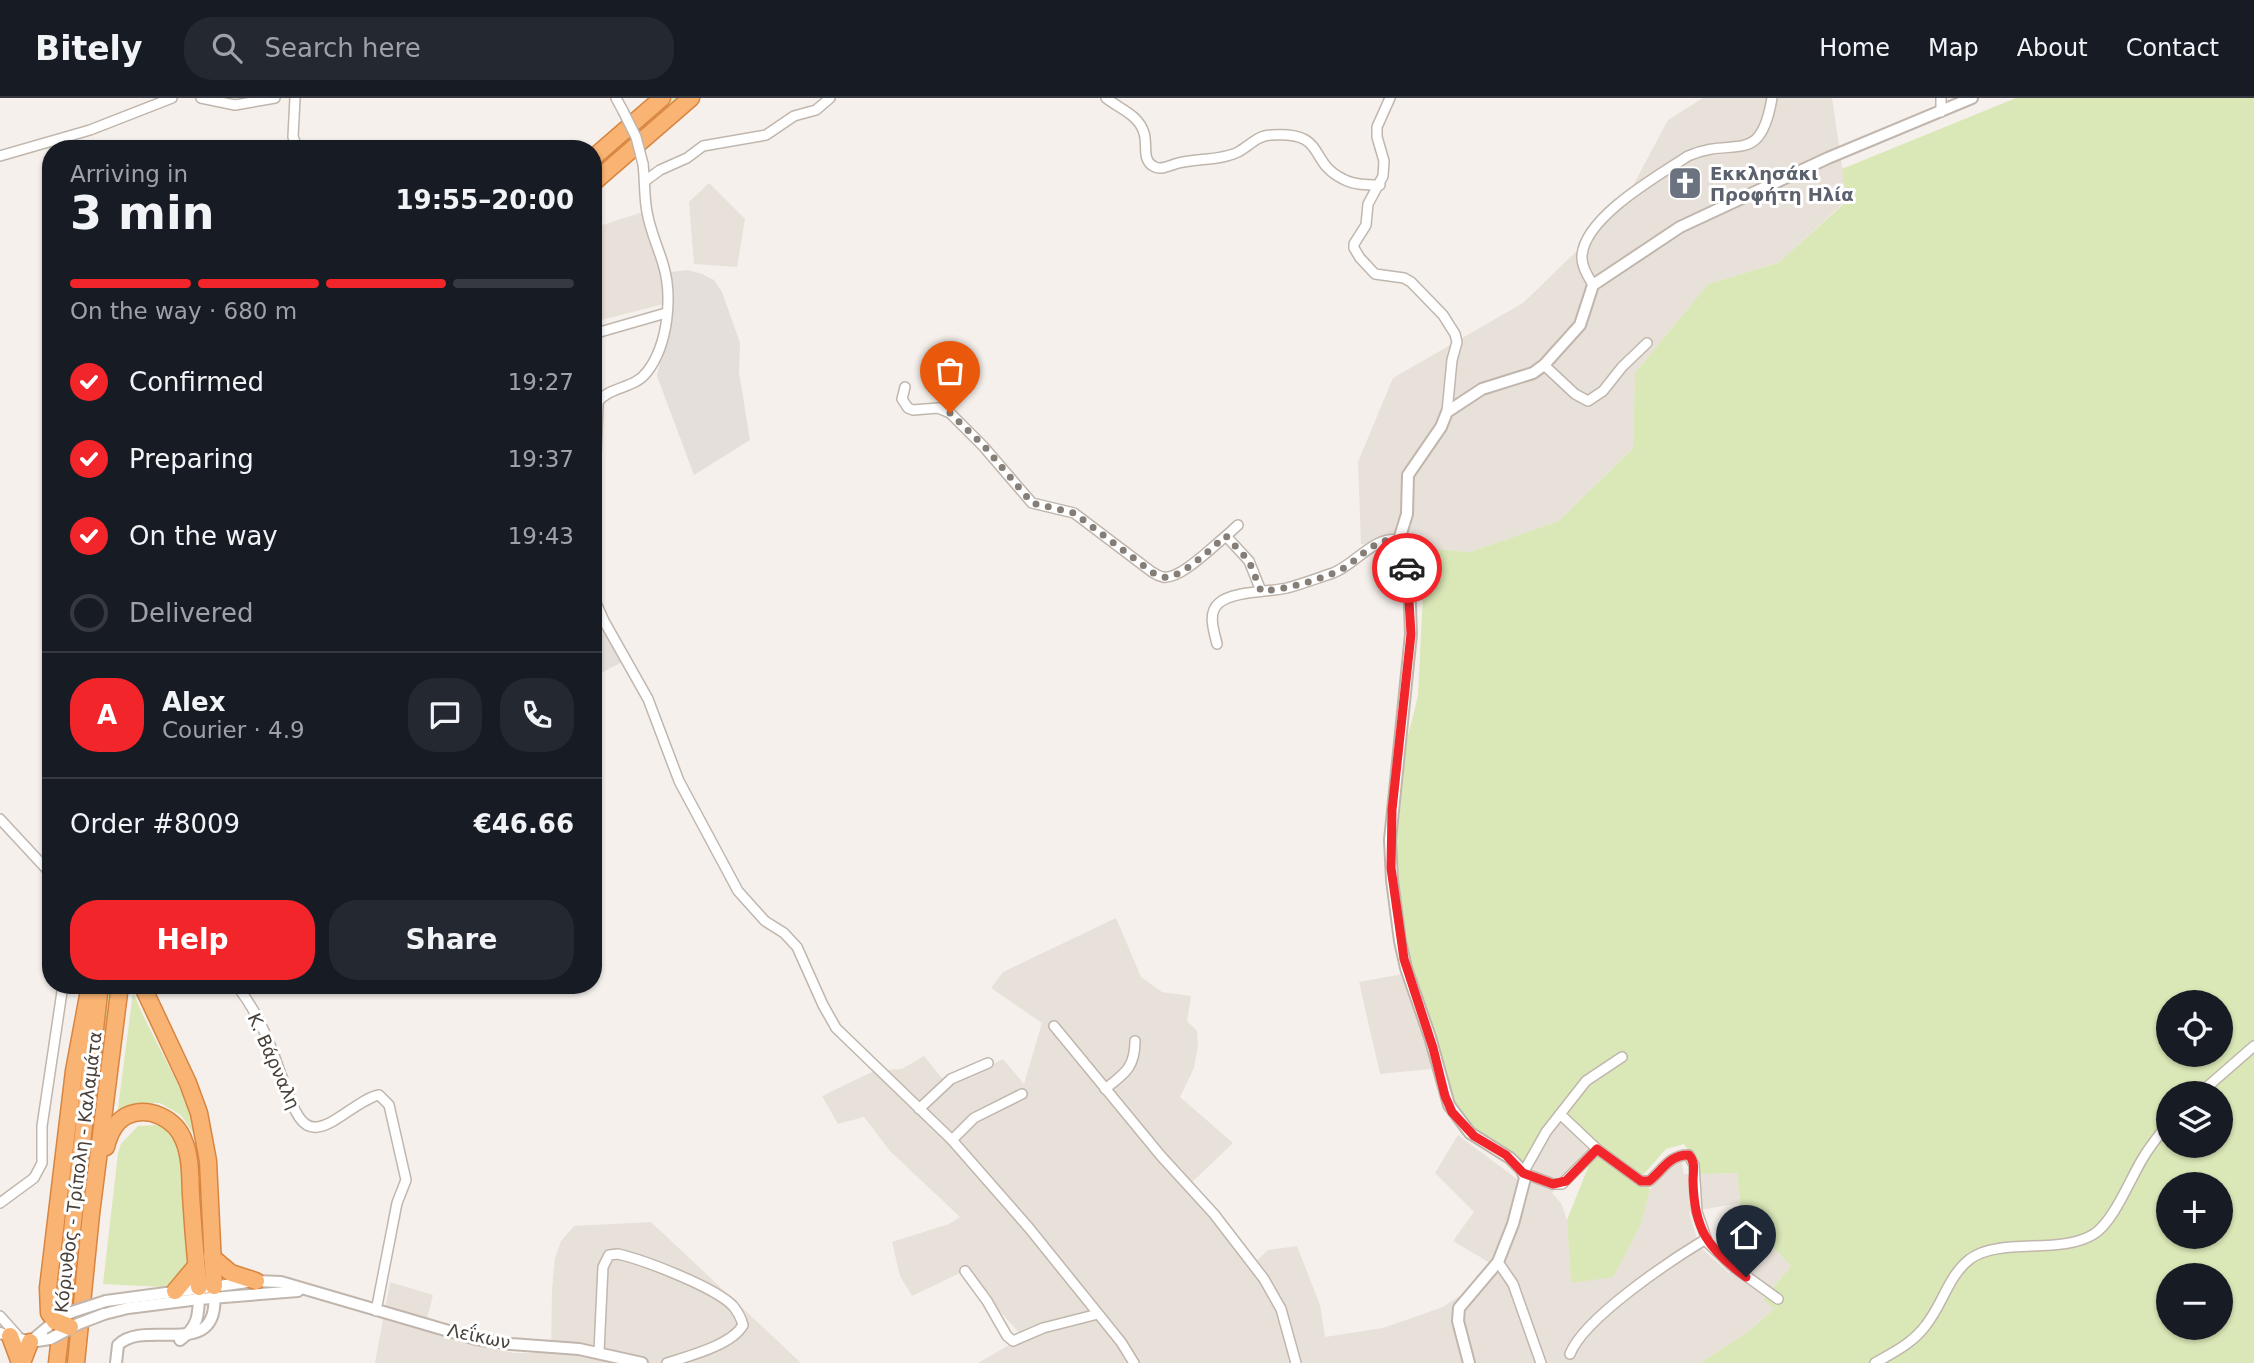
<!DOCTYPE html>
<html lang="en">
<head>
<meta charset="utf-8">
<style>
  :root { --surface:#171b24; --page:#242831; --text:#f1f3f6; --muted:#9ea1a6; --line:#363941; --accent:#f2252b }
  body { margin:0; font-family:"DejaVu Sans",sans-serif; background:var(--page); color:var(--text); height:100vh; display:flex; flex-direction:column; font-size:26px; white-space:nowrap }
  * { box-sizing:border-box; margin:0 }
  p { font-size:23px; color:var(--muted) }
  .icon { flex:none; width:38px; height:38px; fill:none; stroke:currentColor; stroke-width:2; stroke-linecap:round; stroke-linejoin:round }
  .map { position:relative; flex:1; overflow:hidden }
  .side { position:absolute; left:42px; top:42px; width:560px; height:854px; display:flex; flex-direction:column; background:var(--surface); border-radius:28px; box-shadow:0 2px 5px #0004 }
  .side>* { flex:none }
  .controls { position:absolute; left:2156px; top:892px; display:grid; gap:14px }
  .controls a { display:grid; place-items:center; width:77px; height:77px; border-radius:50%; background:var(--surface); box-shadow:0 2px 5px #0004; font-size:35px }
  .pin { position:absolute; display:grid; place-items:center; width:60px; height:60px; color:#fff; margin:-72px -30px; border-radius:50% 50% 50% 0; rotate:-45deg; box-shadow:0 0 7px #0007 }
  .pin .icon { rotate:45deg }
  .courier { position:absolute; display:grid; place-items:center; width:70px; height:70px; margin:-35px; border:5px solid #f2252b; border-radius:50%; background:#fff; color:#222; box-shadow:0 2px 9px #0007 }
  .head em { font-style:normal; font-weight:800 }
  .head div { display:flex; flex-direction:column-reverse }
  .head { display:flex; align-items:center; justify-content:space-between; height:119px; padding:0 28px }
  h1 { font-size:46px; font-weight:800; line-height:52px }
  .bar { display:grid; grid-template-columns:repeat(4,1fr); gap:10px 7px; align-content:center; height:84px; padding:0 28px }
  .bar i { height:9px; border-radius:5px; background:var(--line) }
  .bar .active { background:var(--accent) }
  .bar p { grid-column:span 4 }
  .line { display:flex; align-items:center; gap:18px; padding:0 28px; border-top:2px solid var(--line) }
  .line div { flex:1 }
  .round { display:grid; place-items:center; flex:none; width:74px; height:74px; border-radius:28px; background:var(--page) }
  ol { padding:0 28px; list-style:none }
  li { display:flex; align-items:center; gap:21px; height:77px }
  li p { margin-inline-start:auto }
  li .icon { padding:7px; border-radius:50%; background:var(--accent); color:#fff; stroke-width:4 }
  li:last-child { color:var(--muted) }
  li i { width:38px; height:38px; border:4px solid var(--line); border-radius:50% }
  .button { display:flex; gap:14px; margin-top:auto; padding:14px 28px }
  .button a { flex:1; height:80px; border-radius:28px; background:var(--accent); color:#fff; font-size:28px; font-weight:800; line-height:80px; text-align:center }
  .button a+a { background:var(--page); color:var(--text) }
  header { display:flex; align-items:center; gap:42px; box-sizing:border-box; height:98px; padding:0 35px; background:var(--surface); border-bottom:2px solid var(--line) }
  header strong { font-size:33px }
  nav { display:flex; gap:38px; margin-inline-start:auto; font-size:24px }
  .search { width:490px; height:63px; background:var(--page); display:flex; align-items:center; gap:18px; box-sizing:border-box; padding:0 24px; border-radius:28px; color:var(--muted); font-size:26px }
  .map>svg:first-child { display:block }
</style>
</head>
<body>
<header>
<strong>Bitely</strong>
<div class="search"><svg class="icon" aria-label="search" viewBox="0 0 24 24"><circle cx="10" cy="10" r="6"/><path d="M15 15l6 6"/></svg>Search here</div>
<nav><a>Home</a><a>Map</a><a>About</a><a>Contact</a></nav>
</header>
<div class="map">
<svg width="2254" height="1265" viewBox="0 0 2254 1265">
  <rect width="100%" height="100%" fill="#f5f0eb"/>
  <g fill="#e8e1d9">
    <path d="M1703,0h129l15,102 -69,63 -70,21 -73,89 -2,75 -74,73 -89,31 -109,-8 -3,-82 35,-84 130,-75 98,-95 47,-88z"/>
    <path d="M709,85l36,36 -8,48 -43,-3 -5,-62z"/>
    <path d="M643,114l20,62 1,30 -71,18v-94z"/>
    <path d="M1116,820l25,59 21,15 29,4 -4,25 10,10 1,14 -4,23 -14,29 53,46 -47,45 37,43 27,36 18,-17 29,-4 23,59 5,32 58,-9 60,-21 57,-38 -47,-28 21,-29 -39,-39 23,-38 67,50 18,-40 17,-23 31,30 -39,41 9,10 6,17 4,63 70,-59 9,-34 17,-27 14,-4 3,15 53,-1 3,30 -51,9 10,34 30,27 39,-31 23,24 -28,32 12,10 -30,26 -45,29h-722l45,-26 -59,-66 -52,25 -12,-20 -8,-34 57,-18 11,-7 -70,-66 -26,-34 -26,7 -16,-28 52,-25 28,-2 22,-13 25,31 54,-28 21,25 18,-61 -51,-35 12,-16z"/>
    <path d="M1403,876l18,48 10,47 -51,5 -21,-92z"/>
    <path d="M651,1124l150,141h-426l15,-81 43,13 -9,35 35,12 55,11h37l1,-64 3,-31 6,-17 13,-15z"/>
  </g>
  <g fill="#e5dfdc">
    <path d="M688,172l14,4 12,6 8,12 18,51 -1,29 11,68 -56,35 -37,-99 15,-68 -1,-36z"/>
    <path d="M604,532l18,32 -29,15v-41z"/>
  </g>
  <g fill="#dae7b6" fill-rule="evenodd">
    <path d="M673,0h7l-87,76v-7z"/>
    <path d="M2016,0h238v1265h-554l45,-29 29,-25 -11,-10 28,-33 -23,-24 -7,5 -23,-32 2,-12 -3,-30 -41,1 -1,-13 -11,-17 -18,5 -23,26 7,15 -9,34 -28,53 -42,6 -4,-63 30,-75 -33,-31 -40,54 -46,-30 -30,-38 -12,-64 -27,-75 -13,-90 -1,-39 7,-73 16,-63 5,-102 -4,-46 51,4 89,-31 74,-73 2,-75 73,-89 70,-21 69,-62 -5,-32zM2168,905h53v52h-53zM2168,996h53v52h-53zM2168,1087h53v52h-53zM2168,1178h53v52h-53z"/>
    <path d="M107,887h5l-43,378h-5z"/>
    <path d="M133,894c19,50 53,94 64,147l-16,-24 -21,-12h-23l-11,5 -10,16z"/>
    <path d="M156,1027l9,2 8,7 10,19 7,112 -14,17 -13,5 -60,-3 15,-131 3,-9 17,-18z"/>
  </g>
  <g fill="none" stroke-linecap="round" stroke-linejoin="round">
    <g stroke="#c0b6ad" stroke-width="12">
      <g id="minor">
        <path d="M201,0l34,7 40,-7"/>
        <path d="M295,0l-2,39 5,12"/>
        <path d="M616,0l7,13"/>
        <path d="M1106,0c14,11 33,17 38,35 4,12 -3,28 11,34 6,3 14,-1 20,-3 20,-6 45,-3 63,-12 11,-6 20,-17 33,-17 57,-4 36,27 72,44 11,6 24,6 37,6"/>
        <path d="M1390,0l-13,29v10l7,24 -1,15 -15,28 -2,21 -12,19v4l6,10 15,16 29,4 7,4 32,33 12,19 2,8 -5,18 -5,52"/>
        <path d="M1941,14v-14"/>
        <path d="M0,58l90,-26 82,-32"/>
        <path d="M645,83l15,-11 27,-12 16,-12 63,-11 28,-19 22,-6 14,-12"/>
        <path d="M1593,187c-5,-9 -12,-19 -11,-30 4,-39 76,-79 106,-99 46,-21 72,13 84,-58"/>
        <path d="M593,236l73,-21"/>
        <path d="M1544,267l31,29 13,7 15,-10 19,-24 25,-24"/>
        <path d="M905,289l-3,12 6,9 5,2 25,-2 12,5 33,33 49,57 42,10 78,59c3,2 7,4 11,5 17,3 49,-30 63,-41l23,25 12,30"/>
        <path d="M593,438l5,-134c12,-16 36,-13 49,-30 21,-27 26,-76 16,-108 -5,-17 -13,-34 -16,-52 -3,-15 -2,-32 -4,-48"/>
        <path d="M1226,438l12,-11"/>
        <path d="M593,498l11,25 44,78 31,82 59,110 27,30 19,12 13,14 26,58 13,23 116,112 77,88 92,114 13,21"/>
        <path d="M1217,546c-3,-13 -10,-31 2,-41 14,-12 50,-11 68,-15 15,-4 31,-10 46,-15 23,-9 40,-37 66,-33"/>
        <path d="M0,721l51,55"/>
        <path d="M236,887c20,24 34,57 44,87 6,14 10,32 19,45 4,6 10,11 18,10 19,-2 42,-28 62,-32l10,10 17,75 -9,23 -21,108"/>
        <path d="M1054,928l107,130 53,58 50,65 17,30 15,54"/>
        <path d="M1105,991c19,-15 30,-21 30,-48"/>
        <path d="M2199,996l55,-48"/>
        <path d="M919,1011l32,-30 37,-16"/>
        <path d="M1560,1016l37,35 44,32h8c13,-10 21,-27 40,-26l5,10 3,47 11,31 23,22 47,34"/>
        <path d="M952,1042l22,-22 48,-24"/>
        <path d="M1597,1051l-35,35h-9l-30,-11 23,-41 40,-51 36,-24"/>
        <path d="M0,1105l34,-25 8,-15v-37l21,-141"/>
        <path d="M1498,1164l15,22 28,79"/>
        <path d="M965,1173l22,30 20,35 6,5 30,-13 55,-14"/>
        <path d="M0,1218l17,19"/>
        <path d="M599,1254l4,-85 6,-12 9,-1c26,6 97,33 115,52 5,6 8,12 10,19 -11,20 -54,31 -76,38"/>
        <path d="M1570,1256c14,-36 101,-94 136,-115"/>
        <path d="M1875,1265c19,-11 38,-20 51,-38 17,-21 22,-49 44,-66 30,-22 91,-4 124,-25 20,-13 36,-55 49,-76 7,-12 16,-23 25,-34"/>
      </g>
    </g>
    <g stroke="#c0b6ad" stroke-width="14">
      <g id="tertiary">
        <path d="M106,1203l150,-20 25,1 195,57 35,5 68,5 63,14"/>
        <path d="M104,1216l24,-6 71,-9 99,-8"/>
        <path d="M0,1235l30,9 20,-3"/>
        <path d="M180,1242c18,-13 19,-25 19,-47"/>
        <path d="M30,1244l25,-21"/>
        <path d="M116,1265l2,-18c28,-28 103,18 96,-53"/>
        <path d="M1469,1265l-11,-42 1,-13 39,-46 15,-38 12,-46 -3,-8 -12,-12 -40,-25 -21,-28 -19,-68 -24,-69 -6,-27 -8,-61 -2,-40 21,-206 -2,-53 -10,-41 8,-26 1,-39 33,-48 6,-15 35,-23 51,-16 11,-8 36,-40 13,-40 87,-58 148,-69 144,-60"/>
      </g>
    </g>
    <g stroke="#d88541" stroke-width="19">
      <g id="motorway">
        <path d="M593,60l69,-60"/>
        <path d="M593,85l98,-85"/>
        <path d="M142,887l46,98 11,30 9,48 6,125"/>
        <path d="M106,1049c3,-12 9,-25 20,-31 23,-11 50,3 58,25 7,17 6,36 7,54 2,31 4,62 8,92"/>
        <path d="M212,1159l19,16 25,8"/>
        <path d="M175,1193l21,-25"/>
        <path d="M55,1223l-6,-8 -1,-25 26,-217 16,-86"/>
        <path d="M10,1238l10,27"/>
        <path d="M22,1265l8,-21"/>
        <path d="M57,1265l43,-378"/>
        <path d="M76,1265l15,-149 29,-229"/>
      </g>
    </g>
    <use href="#minor" stroke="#fff" stroke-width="9"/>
    <use href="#tertiary" stroke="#fff" stroke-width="10"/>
    <use href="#motorway" stroke="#f9b372" stroke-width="16"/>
    <g stroke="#c0b6ad" stroke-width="12" stroke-linecap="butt">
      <path id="minor-bridge" d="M623,13l13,26 7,27"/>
    </g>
    <g stroke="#c0b6ad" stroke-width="14" stroke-linecap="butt">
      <g id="tertiary-bridge">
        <path d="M55,1223l17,-9 34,-11"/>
        <path d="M50,1241l28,-15 26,-10"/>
      </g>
    </g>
    <g stroke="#d88541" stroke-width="19" stroke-linecap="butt">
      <path id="motorway-bridge" d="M55,1223l15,6"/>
    </g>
    <use href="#minor-bridge" stroke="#fff" stroke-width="9"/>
    <use href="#tertiary-bridge" stroke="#fff" stroke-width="10"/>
    <use href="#motorway-bridge" stroke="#f9b372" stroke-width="16"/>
  </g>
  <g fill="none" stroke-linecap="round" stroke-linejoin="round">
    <path stroke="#857e77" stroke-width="7" stroke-dasharray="0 12.6" d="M950,315l34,33 48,57 42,10 78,59c3,2 7,5 11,5 17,3 49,-30 63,-41l23,25 12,30c26,-2 51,-9 75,-19 22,-9 37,-36 63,-32l8,28"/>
    <path stroke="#f2252b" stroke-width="9" d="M1407,470l4,66 -19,176 -1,58 13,91 29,89 12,48 7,16 22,24 32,19 17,18 30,11 13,-3 31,-32 44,32h8c13,-10 21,-27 40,-26 7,8 4,16 4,26 1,48 15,68 53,96"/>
  </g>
  <defs>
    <g id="church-square" transform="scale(1.75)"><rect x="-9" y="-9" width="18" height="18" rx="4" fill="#6b7280" stroke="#fff"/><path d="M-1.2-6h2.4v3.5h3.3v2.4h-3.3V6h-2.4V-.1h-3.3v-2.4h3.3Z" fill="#fff"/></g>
  </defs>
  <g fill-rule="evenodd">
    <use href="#church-square" x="1685" y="85"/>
  </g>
  <g text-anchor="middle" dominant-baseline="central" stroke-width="6" stroke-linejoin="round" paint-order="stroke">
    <g font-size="18" font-weight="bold" fill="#5b616d" stroke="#fff" text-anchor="start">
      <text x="1710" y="75">Εκκλησάκι<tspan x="1710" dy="21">Προφήτη Ηλία</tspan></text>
    </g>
    <g font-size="18" fill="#494039" stroke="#fff">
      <text transform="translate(274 963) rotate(66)">Κ. Βάρναλη</text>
      <text transform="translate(78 1074) rotate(-83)">Κόρινθος - Τρίπολη - Καλαμάτα</text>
      <text transform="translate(479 1238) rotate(12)">Λεΐκων</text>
    </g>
  </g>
</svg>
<div class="controls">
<a><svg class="icon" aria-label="locate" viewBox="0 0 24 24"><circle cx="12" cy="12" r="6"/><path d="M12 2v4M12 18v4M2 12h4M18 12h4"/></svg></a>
<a><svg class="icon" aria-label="layers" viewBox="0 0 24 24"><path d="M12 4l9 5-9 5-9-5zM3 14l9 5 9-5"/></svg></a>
<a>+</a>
<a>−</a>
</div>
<div class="pin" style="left:950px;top:315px;background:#ea580c"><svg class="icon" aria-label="bag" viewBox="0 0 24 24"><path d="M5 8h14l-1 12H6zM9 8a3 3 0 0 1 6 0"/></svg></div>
<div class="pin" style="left:1746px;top:1179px;background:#1f2937"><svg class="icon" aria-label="home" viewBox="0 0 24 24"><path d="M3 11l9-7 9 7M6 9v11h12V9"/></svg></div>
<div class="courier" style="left:1407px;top:470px"><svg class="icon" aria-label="car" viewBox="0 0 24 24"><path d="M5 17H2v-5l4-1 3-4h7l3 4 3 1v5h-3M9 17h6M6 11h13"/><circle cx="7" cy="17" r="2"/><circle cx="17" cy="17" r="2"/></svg></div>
<section class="side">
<div class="head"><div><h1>3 min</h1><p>Arriving in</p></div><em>19:55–20:00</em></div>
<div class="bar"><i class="active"></i><i class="active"></i><i class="active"></i><i></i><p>On the way · 680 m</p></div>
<ol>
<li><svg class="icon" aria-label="check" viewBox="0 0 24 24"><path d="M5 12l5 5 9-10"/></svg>Confirmed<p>19:27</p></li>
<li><svg class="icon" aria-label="check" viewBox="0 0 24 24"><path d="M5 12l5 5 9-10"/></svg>Preparing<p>19:37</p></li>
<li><svg class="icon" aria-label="check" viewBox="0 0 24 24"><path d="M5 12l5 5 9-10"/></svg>On the way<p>19:43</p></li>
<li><i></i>Delivered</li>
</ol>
<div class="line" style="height:126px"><b class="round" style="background:var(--accent);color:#fff">A</b><div><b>Alex</b><p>Courier · 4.9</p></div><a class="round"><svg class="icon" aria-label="chat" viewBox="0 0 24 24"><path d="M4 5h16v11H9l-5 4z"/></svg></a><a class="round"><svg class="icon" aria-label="phone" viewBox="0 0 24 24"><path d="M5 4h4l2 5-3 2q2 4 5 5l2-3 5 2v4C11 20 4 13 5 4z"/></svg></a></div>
<div class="line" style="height:91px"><div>Order #8009</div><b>€46.66</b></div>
<div class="button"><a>Help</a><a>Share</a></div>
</section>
</div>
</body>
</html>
